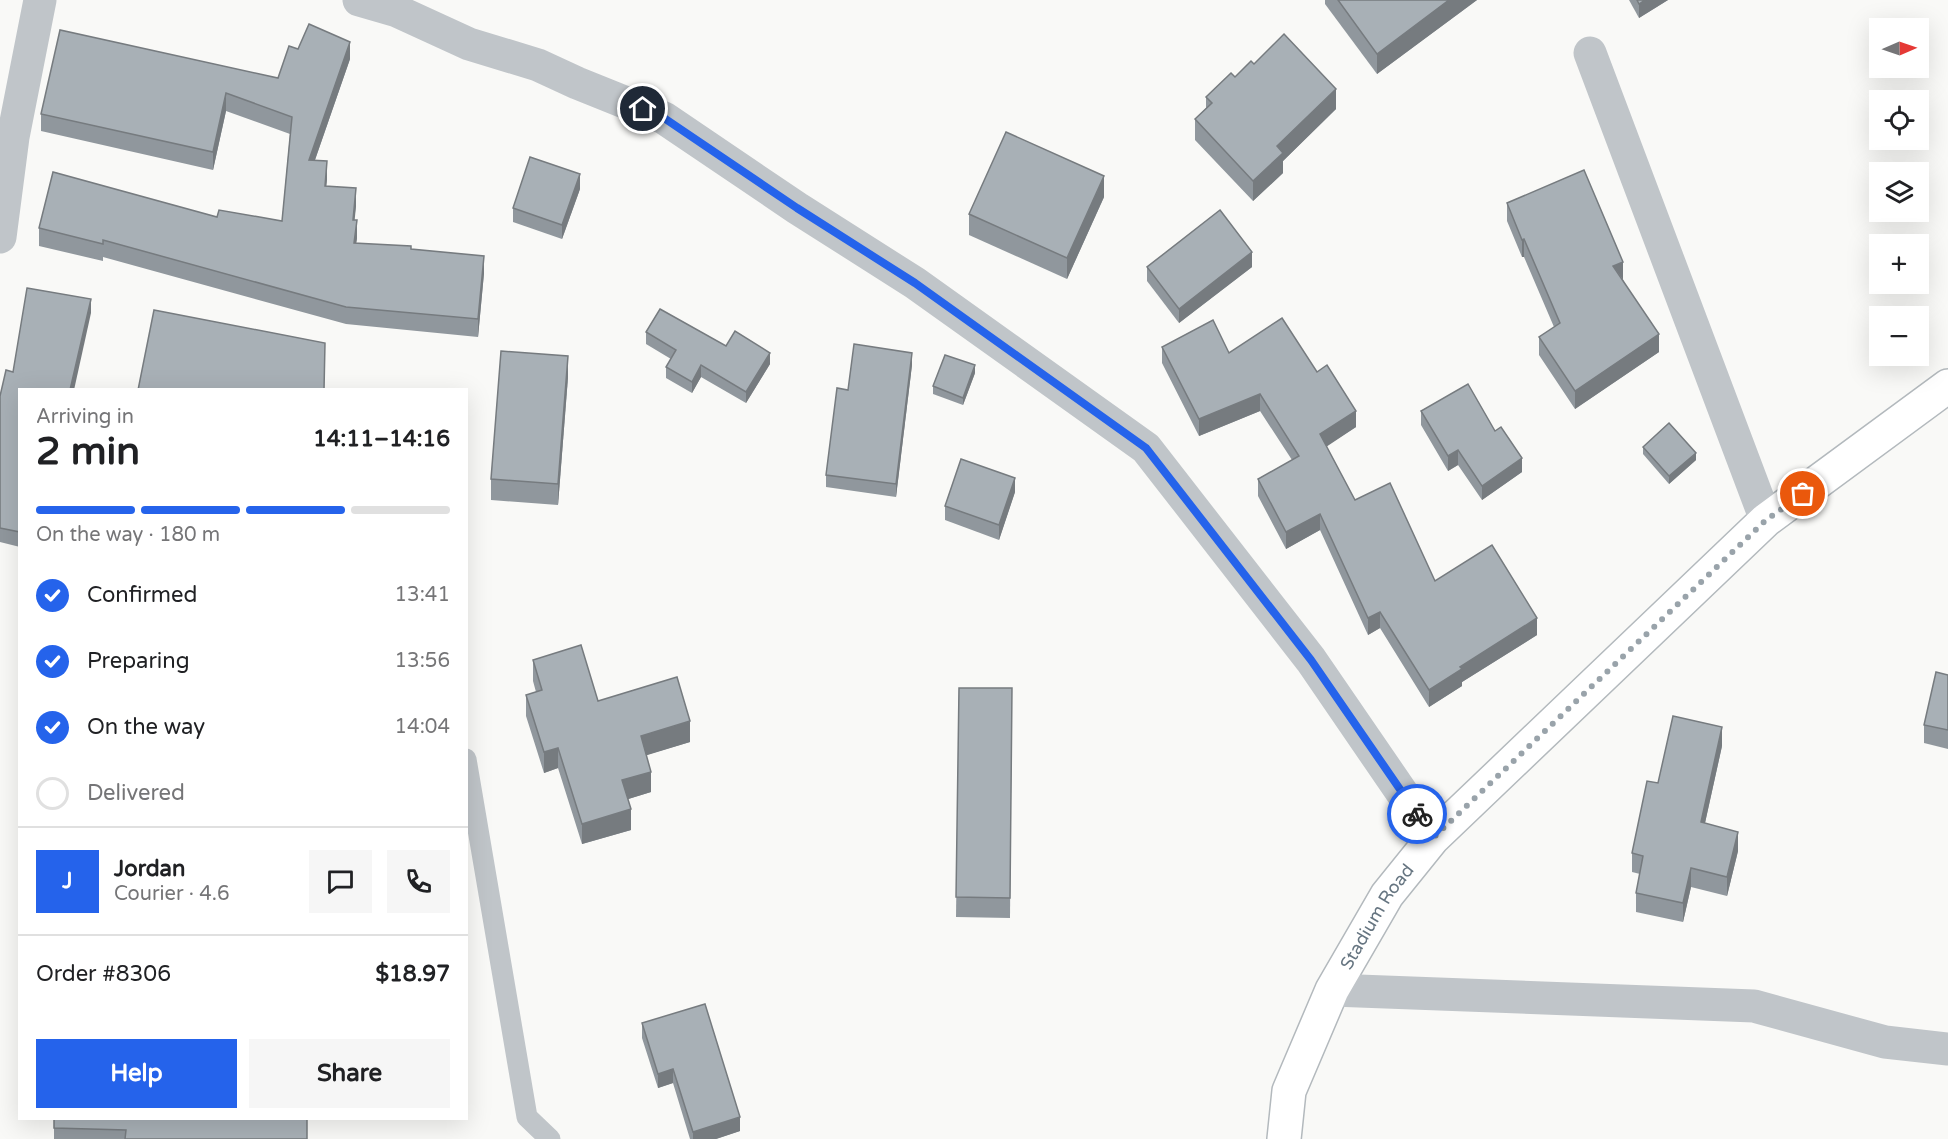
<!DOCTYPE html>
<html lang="en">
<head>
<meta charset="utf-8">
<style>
  :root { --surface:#fff; --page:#f6f6f6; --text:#202124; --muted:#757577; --line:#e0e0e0; --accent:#2563eb }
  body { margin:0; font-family:"Varela Round",sans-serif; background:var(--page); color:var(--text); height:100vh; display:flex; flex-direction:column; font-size:22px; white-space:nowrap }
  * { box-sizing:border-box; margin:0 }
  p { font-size:20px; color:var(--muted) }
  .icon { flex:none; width:33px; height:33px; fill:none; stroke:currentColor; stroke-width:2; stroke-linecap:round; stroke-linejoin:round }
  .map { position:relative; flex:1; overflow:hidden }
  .panel { position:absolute; left:18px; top:388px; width:450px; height:732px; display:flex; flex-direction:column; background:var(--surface); border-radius:0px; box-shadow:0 6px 24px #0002 }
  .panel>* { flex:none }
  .needle { width:39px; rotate:88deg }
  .tools { position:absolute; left:1869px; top:18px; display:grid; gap:12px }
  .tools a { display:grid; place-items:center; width:60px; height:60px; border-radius:0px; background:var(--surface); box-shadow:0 6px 24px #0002; font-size:30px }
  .pin { position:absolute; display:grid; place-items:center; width:51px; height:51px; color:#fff; margin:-26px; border:3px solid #fff; border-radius:50%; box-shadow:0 2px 6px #0007 }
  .courier { position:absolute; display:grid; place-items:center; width:60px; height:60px; margin:-30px; border:4px solid #2563eb; border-radius:50%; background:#fff; color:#222; box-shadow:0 2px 8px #0007 }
  .summary em { font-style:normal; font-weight:700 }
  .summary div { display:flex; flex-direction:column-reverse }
  .summary { display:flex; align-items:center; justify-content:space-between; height:102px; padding:0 18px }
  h1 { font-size:39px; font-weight:700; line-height:45px }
  .bar { display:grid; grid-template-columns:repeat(4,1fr); gap:9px 6px; align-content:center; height:72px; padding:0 18px }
  .bar i { height:8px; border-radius:4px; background:var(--line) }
  .bar .active { background:var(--accent) }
  .bar p { grid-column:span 4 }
  .line { display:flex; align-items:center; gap:15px; padding:0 18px; border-top:2px solid var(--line) }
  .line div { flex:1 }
  .round { display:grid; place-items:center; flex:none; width:63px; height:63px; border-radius:0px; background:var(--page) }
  ol { padding:0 18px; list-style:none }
  li { display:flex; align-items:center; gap:18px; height:66px }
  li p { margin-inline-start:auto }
  li .icon { padding:6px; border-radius:50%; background:var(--accent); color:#fff; stroke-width:4 }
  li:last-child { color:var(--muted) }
  li i { width:33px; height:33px; border:3px solid var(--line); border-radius:50% }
  .cta { display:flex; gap:12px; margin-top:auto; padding:12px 18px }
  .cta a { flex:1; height:69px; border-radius:0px; background:var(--accent); color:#fff; font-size:24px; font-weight:700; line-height:69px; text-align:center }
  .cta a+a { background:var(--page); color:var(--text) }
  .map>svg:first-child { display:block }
</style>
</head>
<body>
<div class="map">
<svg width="1948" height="1139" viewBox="0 0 1948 1139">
  <rect width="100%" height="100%" fill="#f9f9f7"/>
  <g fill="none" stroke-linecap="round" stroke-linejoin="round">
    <g stroke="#b3b9bd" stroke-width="36">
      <g id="secondary">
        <path id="s1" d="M1284,1139l5,-48 43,-101 55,-95 46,-57 333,-318 182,-134"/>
      </g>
    </g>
    <path stroke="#c0c5c9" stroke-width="21" d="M466,759l61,358 23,22"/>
    <g stroke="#c0c5c9" stroke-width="33">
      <path d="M359,0l38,11 72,33 69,21 39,18 87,35 133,90 118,75 231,165 165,212 122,178"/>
      <path d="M1590,53l176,467"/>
      <path d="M0,237l13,-100 27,-137"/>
      <path d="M1332,990l422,16 131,36 63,7"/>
    </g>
    <use href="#secondary" stroke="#fff" stroke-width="33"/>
  </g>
  <g fill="#90979d">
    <path d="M1325,0h152l-100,74 -52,-70z"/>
    <path d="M1629,0h39l-29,18z"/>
    <path d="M298,49l52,10 -35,101 12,19 -1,7 30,20 -2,14 3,18 -1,5 55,6 73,24 -6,64 -132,-13 -243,-67v4l-64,-15v-18l178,-11 65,4 8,-87 -64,-23 -13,59 -172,-39v-17l237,-36z"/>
    <path d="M1254,64l82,45 -53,52v12l-30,28 -58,-61v-21l11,-11v-11z"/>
    <path d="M580,189l-18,50 -49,-17v-14z"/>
    <path d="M1104,197l-37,82 -98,-44v-21z"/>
    <path d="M1507,203l116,77 36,72 -84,57 -36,-54v-18l15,-10 -30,-70h-2l-15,-36z"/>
    <path d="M1147,267h105l-73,56 -32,-42z"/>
    <path d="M91,313l-71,77v157l-20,-5v-146l13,-24z"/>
    <path d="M646,332l80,14 44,18 -24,39 -45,-26 -9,16 -26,-15v-11l5,-8 -25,-15z"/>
    <path d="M1162,347l67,6 88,19 39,55 -30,19 29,54 80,81 102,54 -75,47v4l-33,21 -49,-79 -12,7 -48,-105 -34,19 -28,-53v-17l34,-19 -32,-49 -61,25 -37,-73z"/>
    <path d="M912,365l-16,132 -70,-10v-12l22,-85z"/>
    <path d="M975,373l-12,32 -30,-11v-8z"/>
    <path d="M568,377l-10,128 -67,-5v-21z"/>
    <path d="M1421,411l74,20 27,41 -40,28 -24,-35 -10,6 -27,-46z"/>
    <path d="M1643,447l53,13 -27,24 -26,-30z"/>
    <path d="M1015,492l-16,48 -54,-20v-14z"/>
    <path d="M533,660l65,41 92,41 -44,13 5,37 -23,7 3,31 -49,14 -24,-76 -14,5 -18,-57v-21l10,-3 -3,-11z"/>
    <path d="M1948,675v74l-24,-6v-18z"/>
    <path d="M959,688h53l-2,230 -54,-1z"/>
    <path d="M1722,746l-17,77 33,28 -11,45 -36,-9 -8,35 -47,-10v-19l4,-19 -8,-2v-19l26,-70z"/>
    <path d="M642,1023l98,108 -24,8h-26l-17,-56 -15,5 -16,-50z"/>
    <path d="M54,1119l253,20h-253z"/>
  </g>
  <g fill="#767b7f">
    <path d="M1449,0h28l-100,74v-20z"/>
    <path d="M1645,0h23l-29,18v-14z"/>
    <path d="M350,42v17l-41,118v-17z"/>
    <path d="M1336,89v20l-53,52v12l-30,28v-20l24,-35z"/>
    <path d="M226,93v18l-13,59v-18z"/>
    <path d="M327,161v18l-2,24v-17z"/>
    <path d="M580,174v15l-18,50v-14z"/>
    <path d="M1104,176v21l-37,82v-21z"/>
    <path d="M356,188v18l-3,31v-17z"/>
    <path d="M357,220v18l-3,22v-17z"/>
    <path d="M1524,239v18h-2v-17z"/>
    <path d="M1252,252v15l-73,56v-14z"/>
    <path d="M484,256v17l-6,64v-18z"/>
    <path d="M1623,262v18l-10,-14z"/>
    <path d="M91,299v14l-17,77h-4z"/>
    <path d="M1659,334v18l-84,57v-18z"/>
    <path d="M770,353v11l-24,39v-11z"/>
    <path d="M912,353v12l-16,132v-13z"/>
    <path d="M568,356v21l-10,128v-21z"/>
    <path d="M701,365v12l-9,16v-11z"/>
    <path d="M975,365v8l-12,32v-7z"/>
    <path d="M1260,394v17l-61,25v-17z"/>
    <path d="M1356,411v16l-36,24v-17z"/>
    <path d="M1458,450v15l-10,6v-15z"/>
    <path d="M1696,453v7l-27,24v-8z"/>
    <path d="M1522,458v14l-40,28v-14z"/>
    <path d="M1015,478v14l-16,48v-15z"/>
    <path d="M1320,514v16l-34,19v-17z"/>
    <path d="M1380,612v16l-12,7v-17z"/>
    <path d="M1537,618v17l-75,47v4l-33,21v-17l31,-23z"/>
    <path d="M690,721v21l-49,15v-21z"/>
    <path d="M1722,727v19l-21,95v-19z"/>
    <path d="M558,748v20l-14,5v-21z"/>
    <path d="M651,772v20l-29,9v-21z"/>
    <path d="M631,809v21l-49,14v-20z"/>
    <path d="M1738,832v19l-11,45v-19z"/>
    <path d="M1691,868v19l-8,35v-19z"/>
    <path d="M673,1069v14l-15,5v-14z"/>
    <path d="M740,1117v14l-24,8h-23v-7z"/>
  </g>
  <g fill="#a8b0b6" stroke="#767b7f" stroke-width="1.5">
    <path d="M1338,0h111l-72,54z"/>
    <path d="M1637,0h8l-6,4z"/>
    <path d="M309,24l41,18 -41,118 18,1 -2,25 31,2 -3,32h4l-3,23 57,3v3l73,7 -6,63 -132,-12 -243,-67v4l-64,-16 14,-56 164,45 2,-7 63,11 10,-104 -66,-24 -13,59 -172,-38 19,-84 218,48 11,-32 9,3z"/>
    <path d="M1284,34l52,55 -59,57 6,7 -30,28 -58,-62 17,-16 -6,-6 25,-24 4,4 16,-16 3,3z"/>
    <path d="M1006,132l98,44 -37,82 -98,-44z"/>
    <path d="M530,157l50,17 -18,51 -49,-17z"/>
    <path d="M1584,170l39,92 -10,4 46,68 -84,57 -36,-54 21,-14 -36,-84 -2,1 -15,-37z"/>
    <path d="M1220,210l32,42 -73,57 -32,-42z"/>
    <path d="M27,288l64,11 -21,91h-50v142l-20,-4v-132l6,-26 7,2z"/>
    <path d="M660,309l66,37 9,-15 35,22 -24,39 -45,-27 -9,17 -26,-15 10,-17 -30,-18z"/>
    <path d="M154,310l171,33 -1,47h-186z"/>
    <path d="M1282,318l35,54 10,-7 29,46 -36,23 35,66 35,-17 45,98 57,-36 45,73 -77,49 2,2 -33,21 -49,-78 -12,6 -48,-104 -34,18 -28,-53 41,-23 -39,-62 -61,25 -37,-72 51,-27 16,33z"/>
    <path d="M854,344l58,9 -16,131 -70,-9 11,-87 11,2z"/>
    <path d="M501,351l67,5 -10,128 -67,-5z"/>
    <path d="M945,355l30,10 -12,33 -30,-12z"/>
    <path d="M1468,384l27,47 6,-4 21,31 -40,28 -24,-36 -10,6 -27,-45z"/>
    <path d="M1669,423l27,30 -27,23 -26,-29z"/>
    <path d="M961,459l54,19 -16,47 -54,-19z"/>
    <path d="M581,645l17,56 79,-24 13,44 -49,15 10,36 -29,8 9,29 -49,15 -24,-76 -14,4 -18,-57 16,-5 -9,-30z"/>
    <path d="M1936,672l12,3v55l-24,-5z"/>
    <path d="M959,688h53l-2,210 -54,-1z"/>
    <path d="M1673,716l49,11 -21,95 37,10 -11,45 -36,-9 -8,35 -47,-10 7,-37 -11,-3 15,-72 11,2z"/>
    <path d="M705,1004l35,113 -47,15 -20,-63 -15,5 -16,-51z"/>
    <path d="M54,1119h253v20h-182l1,-9 -72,-2z"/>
  </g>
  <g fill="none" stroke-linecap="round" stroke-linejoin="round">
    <path stroke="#99a3aa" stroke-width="6" stroke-dasharray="0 10.8" d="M1417,814l16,24 333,-318 37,-26"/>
    <path stroke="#2563eb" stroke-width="8" d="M643,109l21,9 133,90 118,75 231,165 165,212 106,154"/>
  </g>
  <g text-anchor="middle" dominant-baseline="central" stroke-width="6" stroke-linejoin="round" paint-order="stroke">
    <g font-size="18" fill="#667581" stroke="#fff">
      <text stroke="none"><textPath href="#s1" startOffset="244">Stadium Road</textPath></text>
    </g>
  </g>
</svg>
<div class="tools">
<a><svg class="needle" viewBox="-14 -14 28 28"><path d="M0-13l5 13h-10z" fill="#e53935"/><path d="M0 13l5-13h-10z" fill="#757577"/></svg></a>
<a><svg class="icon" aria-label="locate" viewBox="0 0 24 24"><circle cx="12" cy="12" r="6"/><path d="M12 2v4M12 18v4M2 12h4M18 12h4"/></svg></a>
<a><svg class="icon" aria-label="layers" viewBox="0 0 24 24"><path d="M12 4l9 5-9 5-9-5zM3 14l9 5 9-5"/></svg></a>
<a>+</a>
<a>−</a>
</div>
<div class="pin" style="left:1803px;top:494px;background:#ea580c"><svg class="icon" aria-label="bag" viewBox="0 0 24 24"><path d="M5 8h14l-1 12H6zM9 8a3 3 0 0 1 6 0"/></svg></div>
<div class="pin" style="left:643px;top:109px;background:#1f2937"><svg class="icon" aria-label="home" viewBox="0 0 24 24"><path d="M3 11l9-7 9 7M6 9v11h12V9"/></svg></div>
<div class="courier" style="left:1417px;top:814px"><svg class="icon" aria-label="bike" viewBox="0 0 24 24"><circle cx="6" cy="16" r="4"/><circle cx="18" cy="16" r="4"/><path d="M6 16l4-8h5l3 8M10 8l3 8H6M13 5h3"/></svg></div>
<section class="panel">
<div class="summary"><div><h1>2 min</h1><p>Arriving in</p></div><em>14:11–14:16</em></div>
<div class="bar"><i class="active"></i><i class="active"></i><i class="active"></i><i></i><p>On the way · 180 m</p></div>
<ol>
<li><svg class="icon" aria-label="check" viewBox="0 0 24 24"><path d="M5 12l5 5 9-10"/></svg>Confirmed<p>13:41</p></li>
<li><svg class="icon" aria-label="check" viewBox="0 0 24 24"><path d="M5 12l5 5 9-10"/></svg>Preparing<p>13:56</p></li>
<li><svg class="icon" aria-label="check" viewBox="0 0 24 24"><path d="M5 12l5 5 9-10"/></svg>On the way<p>14:04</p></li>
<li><i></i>Delivered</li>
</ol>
<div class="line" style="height:108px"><b class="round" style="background:var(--accent);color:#fff">J</b><div><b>Jordan</b><p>Courier · 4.6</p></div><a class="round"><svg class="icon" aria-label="chat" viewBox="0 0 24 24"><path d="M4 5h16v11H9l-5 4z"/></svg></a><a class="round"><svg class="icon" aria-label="phone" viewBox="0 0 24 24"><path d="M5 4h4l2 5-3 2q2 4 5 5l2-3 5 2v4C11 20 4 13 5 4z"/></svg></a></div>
<div class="line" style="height:78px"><div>Order #8306</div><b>$18.97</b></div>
<div class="cta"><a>Help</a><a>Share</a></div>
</section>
</div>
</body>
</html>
